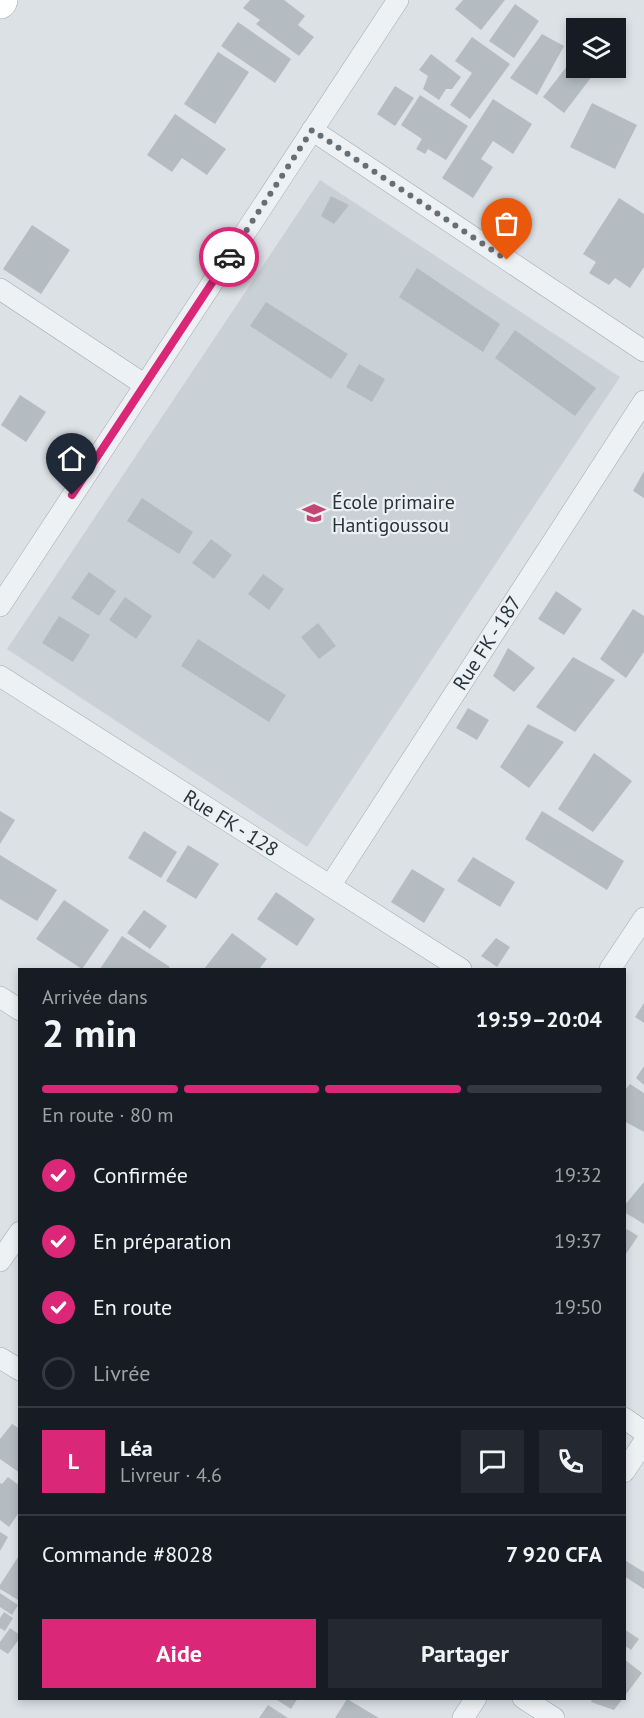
<!DOCTYPE html>
<html lang="fr">
<head>
<meta charset="utf-8">
<style>
  :root { --surface:#171b24; --page:#242831; --text:#f1f3f6; --muted:#9ea1a6; --line:#363941; --accent:#db2777 }
  body { margin:0; font-family:"PT Sans",sans-serif; background:var(--page); color:var(--text); height:100vh; display:flex; flex-direction:column; font-size:22px; white-space:nowrap }
  * { box-sizing:border-box; margin:0 }
  p { font-size:20px; color:var(--muted) }
  .icon { flex:none; width:33px; height:33px; fill:none; stroke:currentColor; stroke-width:2; stroke-linecap:round; stroke-linejoin:round }
  .map { position:relative; flex:1; overflow:hidden }
  .sheet { position:absolute; left:18px; top:968px; width:608px; height:732px; display:flex; flex-direction:column; background:var(--surface); border-radius:0px; box-shadow:0 3px 9px #0003 }
  .sheet>* { flex:none }
  .fabs { position:absolute; left:566px; top:18px; display:grid; gap:12px }
  .fabs a { display:grid; place-items:center; width:60px; height:60px; border-radius:0px; background:var(--surface); box-shadow:0 3px 9px #0003; font-size:30px }
  .pin { position:absolute; display:grid; place-items:center; width:51px; height:51px; color:#fff; margin:-62px -26px; border-radius:50% 50% 50% 0; rotate:-45deg; box-shadow:0 0 6px #0007 }
  .pin .icon { rotate:45deg }
  .courier { position:absolute; display:grid; place-items:center; width:60px; height:60px; margin:-30px; border:4px solid #db2777; border-radius:50%; background:#fff; color:#222; box-shadow:0 2px 8px #0007 }
  .headline em { font-style:normal; font-weight:600 }
  .headline div { display:flex; flex-direction:column-reverse }
  .headline { display:flex; align-items:center; justify-content:space-between; height:102px; padding:0 24px }
  h1 { font-size:39px; font-weight:600; line-height:45px }
  .bar { display:grid; grid-template-columns:repeat(4,1fr); gap:9px 6px; align-content:center; height:72px; padding:0 24px }
  .bar i { height:8px; border-radius:4px; background:var(--line) }
  .bar .current { background:var(--accent) }
  .bar p { grid-column:span 4 }
  .line { display:flex; align-items:center; gap:15px; padding:0 24px; border-top:2px solid var(--line) }
  .line div { flex:1 }
  .round { display:grid; place-items:center; flex:none; width:63px; height:63px; border-radius:0px; background:var(--page) }
  ol { padding:0 24px; list-style:none }
  li { display:flex; align-items:center; gap:18px; height:66px }
  li p { margin-inline-start:auto }
  li .icon { padding:6px; border-radius:50%; background:var(--accent); color:#fff; stroke-width:4 }
  li:last-child { color:var(--muted) }
  li i { width:33px; height:33px; border:3px solid var(--line); border-radius:50% }
  .cta { display:flex; gap:12px; margin-top:auto; padding:12px 24px }
  .cta a { flex:1; height:69px; border-radius:0px; background:var(--accent); color:#fff; font-size:24px; font-weight:600; line-height:69px; text-align:center }
  .cta a+a { background:var(--page); color:var(--text) }
  .map>svg:first-child { display:block }
</style>
</head>
<body>
<div class="map">
<svg width="644" height="1718" viewBox="0 0 644 1718">
  <rect width="100%" height="100%" fill="#dce1e5"/>
  <path fill="#cad1d6" d="M320,180l300,197 -313,470 -300,-198z"/>
  <g fill="#b4bcc2">
    <path d="M250,0h34l21,16 -7,9 16,12 -15,19 -43,-32 4,-4 -17,-12z"/>
    <path d="M463,0h42l-24,30 -26,-21z"/>
    <path d="M515,4l24,17 -25,37 -25,-17z"/>
    <path d="M238,22l53,37 -16,24 -54,-37z"/>
    <path d="M542,34l22,12 -27,49 -27,-17z"/>
    <path d="M472,37l38,27 -40,55 -20,-14 22,-32 -17,-12z"/>
    <path d="M218,52l31,20 -34,52 -31,-20z"/>
    <path d="M431,54l30,23 -9,12h-6l-7,11 -16,-11 5,-13 -9,-6z"/>
    <path d="M575,56l1,12h15l5,3 -32,42 -21,-16z"/>
    <path d="M395,86l19,12 -19,28 -18,-12z"/>
    <path d="M420,95l48,31 -22,34 -18,-11 -3,5 -9,-5 6,-10 -21,-14z"/>
    <path d="M493,99l39,25 -19,30 -20,-13 -12,18 12,8 -20,31 -31,-20z"/>
    <path d="M592,103l45,22 -22,44 -45,-22z"/>
    <path d="M175,114l51,35 -19,26 -25,-17 -10,14 -25,-17z"/>
    <path d="M331,196l18,9 -15,19 -13,-8z"/>
    <path d="M619,198l25,16v53l-14,21 -15,-10 -6,7 -20,-12 7,-11 -13,-8z"/>
    <path d="M32,225l38,25 -29,44 -38,-25z"/>
    <path d="M417,268l83,56 -17,28 -84,-55z"/>
    <path d="M266,302l82,52 -17,25 -81,-53z"/>
    <path d="M515,330l81,58 -21,28 -80,-58z"/>
    <path d="M359,364l26,15 -13,23 -26,-15z"/>
    <path d="M20,395l26,17 -20,30 -25,-17z"/>
    <path d="M644,471v27l-11,-7z"/>
    <path d="M142,498l51,34 -14,22 -52,-33z"/>
    <path d="M211,539l21,16 -18,24 -22,-16z"/>
    <path d="M89,572l27,19 -17,25 -28,-18z"/>
    <path d="M263,574l21,15 -15,21 -21,-16z"/>
    <path d="M556,591l26,18 -18,26 -26,-16z"/>
    <path d="M125,597l27,19 -16,23 -27,-19z"/>
    <path d="M633,609l11,7v36l-18,26 -26,-19z"/>
    <path d="M59,616l31,19 -17,27 -31,-19z"/>
    <path d="M318,623l18,23 -17,13 -18,-22z"/>
    <path d="M198,639l88,56 -17,27 -88,-56z"/>
    <path d="M508,648l27,20 -21,24 -21,-16z"/>
    <path d="M573,657l42,23 -40,52 -39,-25z"/>
    <path d="M468,708l21,12 -12,20 -21,-12z"/>
    <path d="M528,724l36,18 -35,46 -29,-21z"/>
    <path d="M594,753l38,28 -39,51 -35,-23z"/>
    <path d="M0,811l15,9 -15,24z"/>
    <path d="M542,811l82,50 -17,29 -82,-51z"/>
    <path d="M144,831l33,21 -16,26 -33,-20z"/>
    <path d="M188,845l31,19 -23,35 -30,-18z"/>
    <path d="M0,855l57,35 -20,31 -37,-22z"/>
    <path d="M473,857l42,25 -15,25 -43,-26z"/>
    <path d="M412,869l33,20 -21,34 -33,-21z"/>
    <path d="M276,892l39,27 -18,27 -40,-27z"/>
    <path d="M64,900l45,30 -27,39 -46,-30z"/>
    <path d="M144,910l23,16 -17,23 -23,-16z"/>
    <path d="M232,933l35,26 -8,10h-55z"/>
    <path d="M122,936l48,31 -2,2h-68z"/>
    <path d="M496,938l14,9 -13,20 -16,-11z"/>
    <path d="M644,1003v20l-9,-6z"/>
    <path d="M644,1066v19l-8,-7z"/>
    <path d="M630,1084l14,9v39l-20,-11v-30z"/>
    <path d="M644,1182v42l-20,-12v-6z"/>
    <path d="M627,1229l11,7 -14,21v-23z"/>
    <path d="M12,1424l8,5v44l-20,-14v-20z"/>
    <path d="M8,1477l12,9v25l-11,16 -9,-7v-37l2,1z"/>
    <path d="M0,1532l8,5 -8,14z"/>
    <path d="M20,1554v47l-20,-12v-4z"/>
    <path d="M626,1561l18,11v17l-20,-13v-11z"/>
    <path d="M0,1593l18,12 -6,10 -12,-8z"/>
    <path d="M4,1612l9,6 -8,13 -5,-3v-10z"/>
    <path d="M10,1628l10,7v3l-12,16 -8,-5v-7z"/>
    <path d="M624,1629l15,10 -8,11 -7,-5z"/>
    <path d="M624,1659l18,14 -18,24z"/>
    <path d="M274,1698h24l-7,11z"/>
    <path d="M593,1698h30l-9,12 -23,-8z"/>
    <path d="M347,1699l32,19h-44z"/>
    <path d="M268,1705l20,13h-29z"/>
  </g>
  <g fill="none" stroke-linecap="round" stroke-linejoin="round">
    <g stroke="#a2a9ae" stroke-width="22">
      <g id="minor">
        <path d="M312,130l332,221"/>
        <path d="M0,289l145,96"/>
        <path d="M0,606l398,-606"/>
        <path d="M0,676l461,293"/>
        <path d="M330,886l314,-485"/>
        <path d="M610,969l34,-51"/>
        <path d="M0,997l20,13"/>
        <path d="M0,1261l20,-29"/>
        <path d="M0,1358l20,12"/>
        <path d="M624,1418l20,14"/>
        <path d="M624,1472l20,-30"/>
        <path d="M523,1698l31,20"/>
        <path d="M463,1718l13,-20"/>
      </g>
    </g>
    <g stroke="#9ca8b0" stroke-width="34">
      <path id="primary" d="M0,2l1,-2"/>
    </g>
    <use href="#minor" stroke="#eef1f4" stroke-width="21"/>
    <use href="#primary" stroke="#fff" stroke-width="33"/>
  </g>
  <g fill="none" stroke-linecap="round" stroke-linejoin="round">
    <path stroke="#666f76" stroke-width="6" stroke-dasharray="0 10.8" d="M229,257l83,-127 195,130"/>
    <path stroke="#db2777" stroke-width="8" d="M72,495l157,-238"/>
  </g>
  <defs>
    <g id="school-bare" transform="scale(1.8)"><path d="M0-5L7-2L0 1L-7-2ZM-4 1L0 2.5L4 1V4Q0 6-4 4Z" fill="#c44772" stroke="#ebf0f3" stroke-width="2.5" paint-order="stroke"/></g>
  </defs>
  <g fill-rule="evenodd">
    <use href="#school-bare" x="314" y="513"/>
  </g>
  <g text-anchor="middle" dominant-baseline="central" stroke-width="4.5" stroke-linejoin="round" paint-order="stroke">
    <g font-size="20" fill="#27323a" stroke="#ebf0f3" text-anchor="start">
      <text x="332" y="502">École primaire<tspan x="332" dy="23">Hantigoussou</tspan></text>
    </g>
    <g font-size="20" fill="#27323a" stroke="#ebf0f3">
      <text transform="translate(487 643) rotate(-57)">Rue FK - 187</text>
      <text transform="translate(231 823) rotate(32)">Rue FK - 128</text>
    </g>
  </g>
</svg>
<div class="fabs">
<a><svg class="icon" aria-label="layers" viewBox="0 0 24 24"><path d="M12 4l9 5-9 5-9-5zM3 14l9 5 9-5"/></svg></a>
</div>
<div class="pin" style="left:507px;top:260px;background:#ea580c"><svg class="icon" aria-label="bag" viewBox="0 0 24 24"><path d="M5 8h14l-1 12H6zM9 8a3 3 0 0 1 6 0"/></svg></div>
<div class="pin" style="left:72px;top:495px;background:#1f2937"><svg class="icon" aria-label="home" viewBox="0 0 24 24"><path d="M3 11l9-7 9 7M6 9v11h12V9"/></svg></div>
<div class="courier" style="left:229px;top:257px"><svg class="icon" aria-label="car" viewBox="0 0 24 24"><path d="M5 17H2v-5l4-1 3-4h7l3 4 3 1v5h-3M9 17h6M6 11h13"/><circle cx="7" cy="17" r="2"/><circle cx="17" cy="17" r="2"/></svg></div>
<section class="sheet">
<div class="headline"><div><h1>2 min</h1><p>Arrivée dans</p></div><em>19:59–20:04</em></div>
<div class="bar"><i class="current"></i><i class="current"></i><i class="current"></i><i></i><p>En route · 80 m</p></div>
<ol>
<li><svg class="icon" aria-label="check" viewBox="0 0 24 24"><path d="M5 12l5 5 9-10"/></svg>Confirmée<p>19:32</p></li>
<li><svg class="icon" aria-label="check" viewBox="0 0 24 24"><path d="M5 12l5 5 9-10"/></svg>En préparation<p>19:37</p></li>
<li><svg class="icon" aria-label="check" viewBox="0 0 24 24"><path d="M5 12l5 5 9-10"/></svg>En route<p>19:50</p></li>
<li><i></i>Livrée</li>
</ol>
<div class="line" style="height:108px"><b class="round" style="background:var(--accent);color:#fff">L</b><div><b>Léa</b><p>Livreur · 4.6</p></div><a class="round"><svg class="icon" aria-label="chat" viewBox="0 0 24 24"><path d="M4 5h16v11H9l-5 4z"/></svg></a><a class="round"><svg class="icon" aria-label="phone" viewBox="0 0 24 24"><path d="M5 4h4l2 5-3 2q2 4 5 5l2-3 5 2v4C11 20 4 13 5 4z"/></svg></a></div>
<div class="line" style="height:78px"><div>Commande #8028</div><b>7 920 CFA</b></div>
<div class="cta"><a>Aide</a><a>Partager</a></div>
</section>
</div>
</body>
</html>
